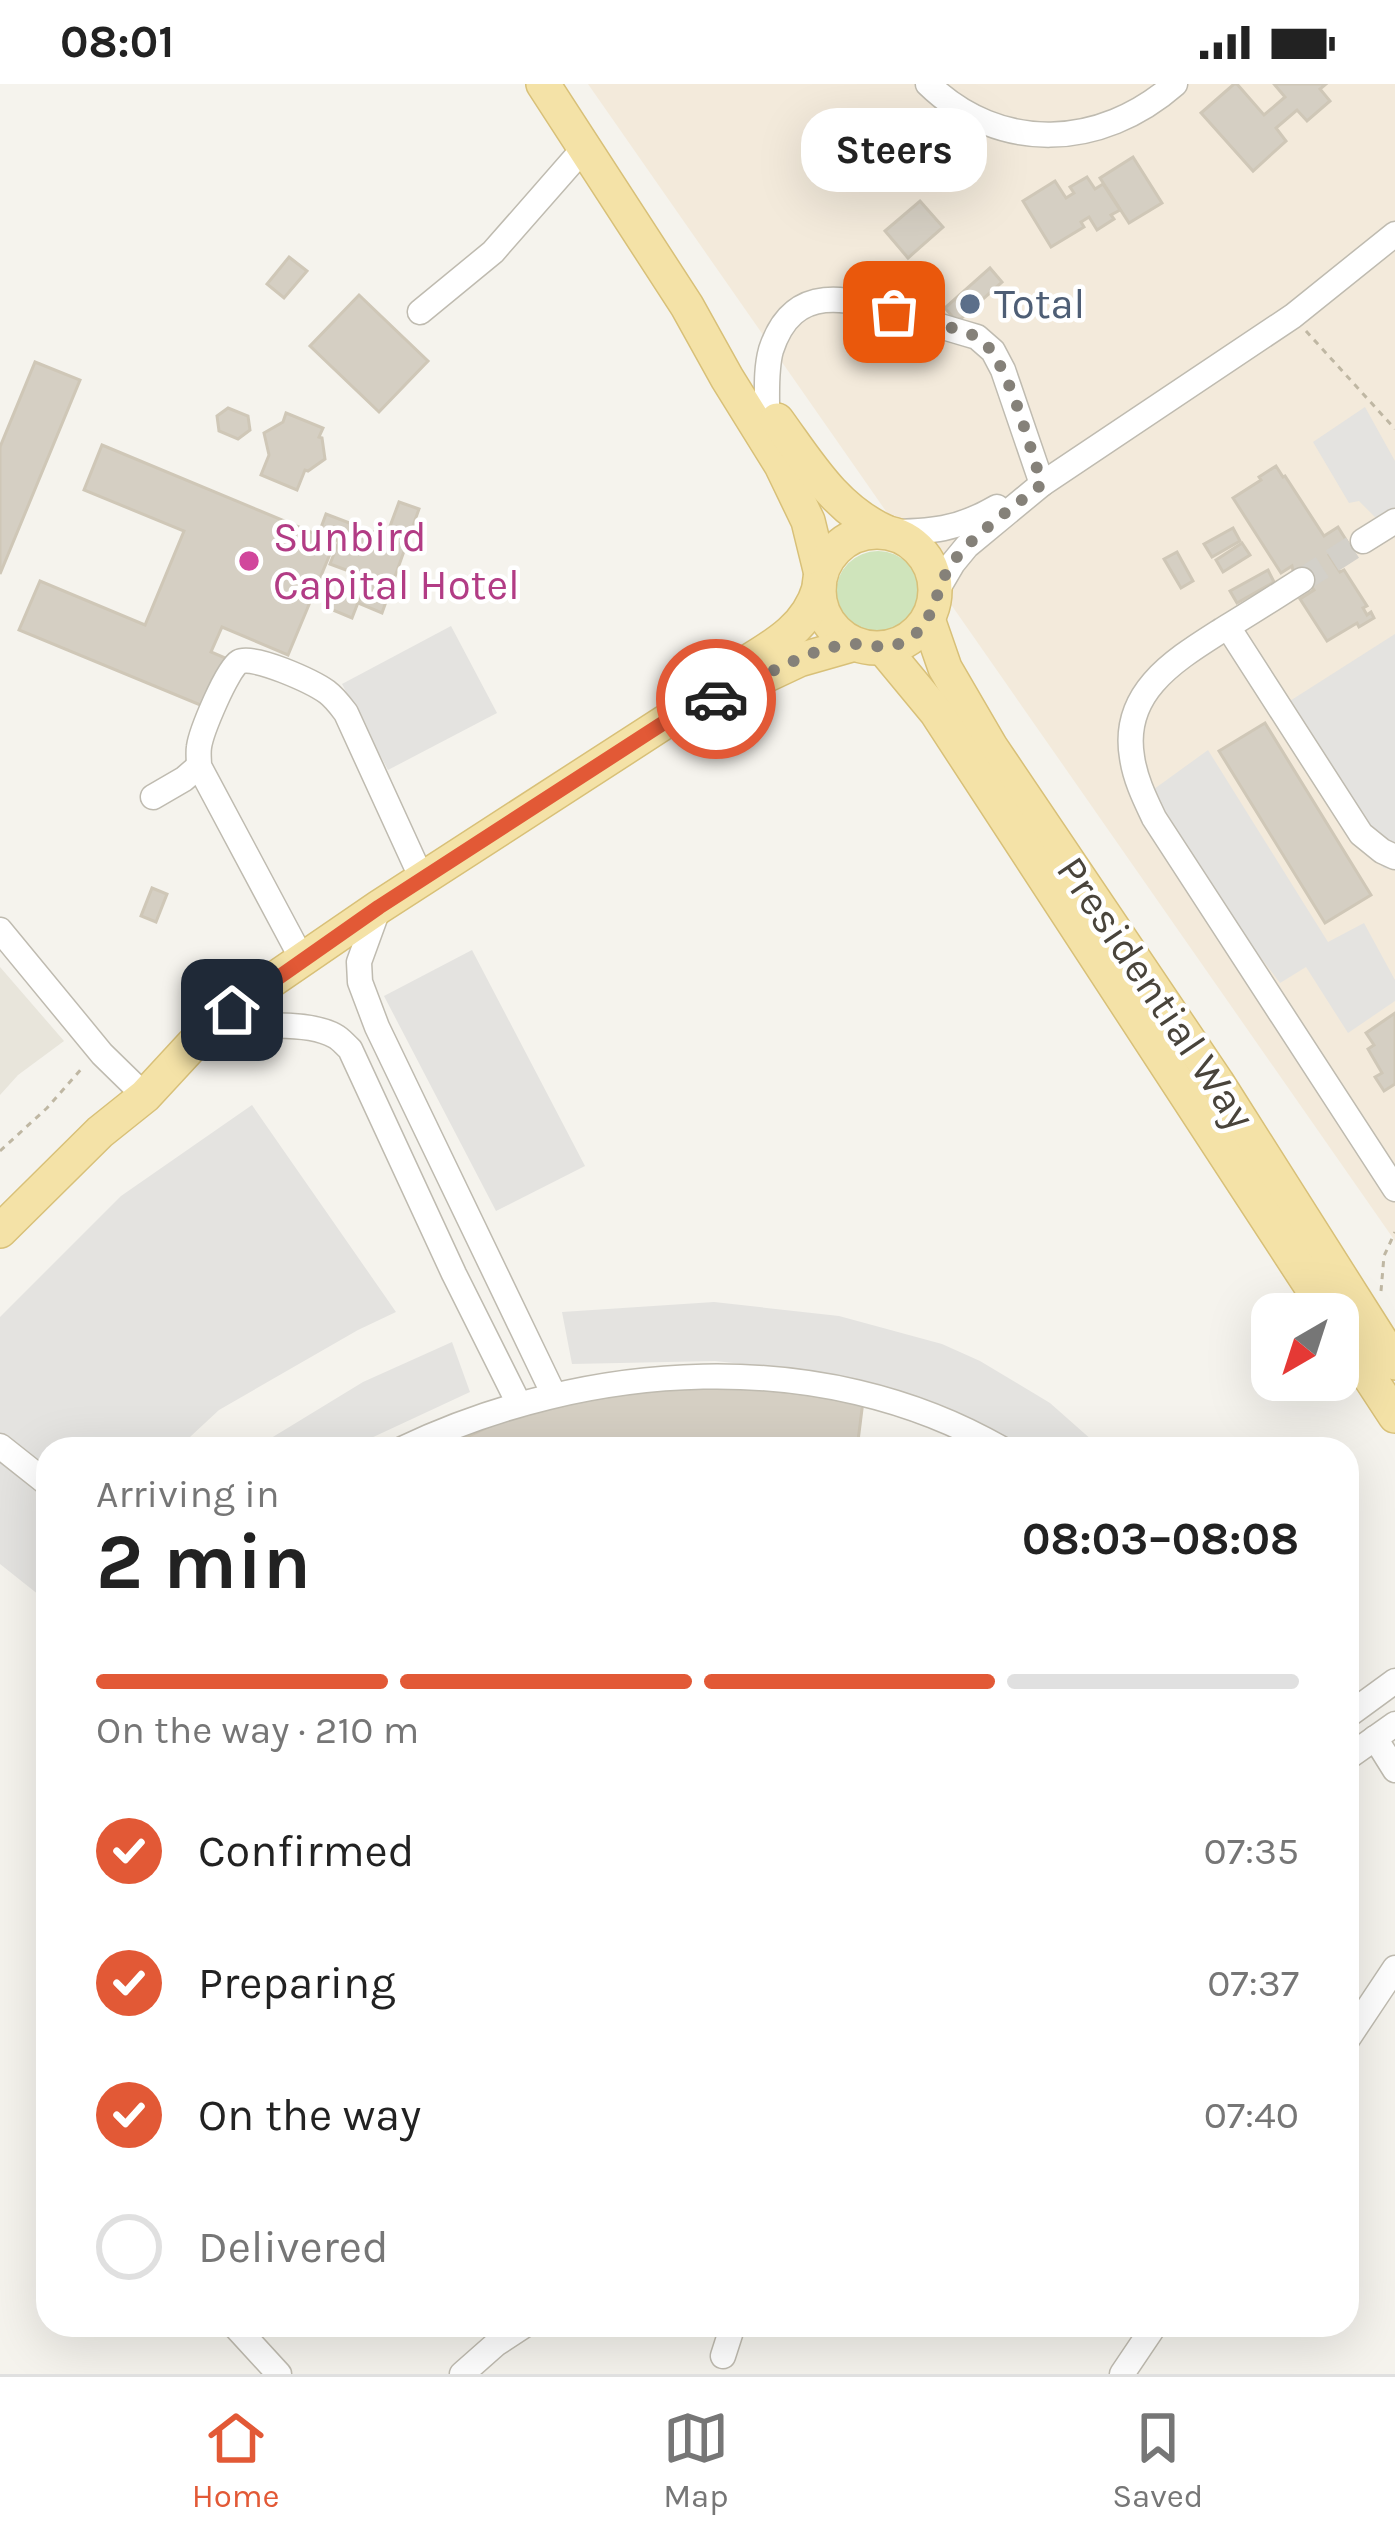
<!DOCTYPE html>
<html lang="en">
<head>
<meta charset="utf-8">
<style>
  :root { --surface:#fff; --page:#f2f2f2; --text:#222; --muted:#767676; --line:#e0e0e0; --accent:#e25936 }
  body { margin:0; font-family:Karla,sans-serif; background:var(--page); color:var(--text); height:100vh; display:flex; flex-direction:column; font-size:45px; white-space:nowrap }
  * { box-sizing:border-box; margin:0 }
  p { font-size:39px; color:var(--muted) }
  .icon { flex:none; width:66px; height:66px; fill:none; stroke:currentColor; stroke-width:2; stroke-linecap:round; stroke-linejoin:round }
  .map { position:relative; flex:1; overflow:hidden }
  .drawer { position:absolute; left:36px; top:1353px; width:1323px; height:900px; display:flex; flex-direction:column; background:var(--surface); border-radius:36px; box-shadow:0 12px 48px #0002 }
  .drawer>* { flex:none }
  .needle { width:78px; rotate:219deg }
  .controls { position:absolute; left:1251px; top:1209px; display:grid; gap:24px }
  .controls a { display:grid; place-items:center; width:108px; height:108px; border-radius:24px; background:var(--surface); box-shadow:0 12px 48px #0002; font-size:60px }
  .pin { position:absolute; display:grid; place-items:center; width:102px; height:102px; color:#fff; margin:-51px; border-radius:24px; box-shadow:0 6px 18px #0006 }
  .courier { position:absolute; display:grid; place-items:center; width:120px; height:120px; margin:-60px; border:9px solid #e25936; border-radius:50%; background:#fff; color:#222; box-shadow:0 3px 15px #0007 }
  .bubble { position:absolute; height:84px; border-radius:36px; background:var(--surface); box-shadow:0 12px 48px #0002; font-size:39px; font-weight:700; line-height:84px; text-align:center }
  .overview em { font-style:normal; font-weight:700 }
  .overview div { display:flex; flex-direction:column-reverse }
  .overview { display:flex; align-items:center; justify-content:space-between; height:204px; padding:0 60px }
  h1 { font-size:78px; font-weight:700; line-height:90px }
  .bar { display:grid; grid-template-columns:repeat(4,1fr); gap:18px 12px; align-content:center; height:144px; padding:0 60px }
  .bar i { height:15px; border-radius:9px; background:var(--line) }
  .bar .current { background:var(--accent) }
  .bar p { grid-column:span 4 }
  ol { padding:0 60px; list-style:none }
  li { display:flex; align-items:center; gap:36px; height:132px }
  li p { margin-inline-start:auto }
  li .icon { padding:12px; border-radius:50%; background:var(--accent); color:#fff; stroke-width:4 }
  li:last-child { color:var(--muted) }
  li i { width:66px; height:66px; border:6px solid var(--line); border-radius:50% }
  .status { display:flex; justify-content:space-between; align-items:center; height:84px; padding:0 60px; background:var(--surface); direction:ltr }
  .status svg { height:33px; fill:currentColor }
  .tab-bar { display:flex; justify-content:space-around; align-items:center; height:168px; border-top:3px solid var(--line); background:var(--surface); font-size:33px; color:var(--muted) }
  .tab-bar a { display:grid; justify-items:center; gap:6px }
  .tab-bar .current { color:var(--accent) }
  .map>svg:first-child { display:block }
</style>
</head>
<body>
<div class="status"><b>08:01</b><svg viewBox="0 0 49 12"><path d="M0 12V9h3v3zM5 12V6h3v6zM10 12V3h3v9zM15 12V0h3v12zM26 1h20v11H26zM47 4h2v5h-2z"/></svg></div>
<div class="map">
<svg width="1395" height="2290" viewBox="0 0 1395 2290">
  <rect width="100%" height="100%" fill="#f5f3ed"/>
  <path fill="#e8e5db" d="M0,883l64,74 -46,34 -18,20z"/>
  <path fill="#f3eadb" d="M588,0h807v1157z"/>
  <circle fill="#cfe4bb" cx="878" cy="509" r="42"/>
  <g fill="#e4e3e0">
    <path d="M1365,323l30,54v46l-19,11 -17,-17 -10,2 -36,-61z"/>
    <path d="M451,542l46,87 -109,57 -46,-86z"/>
    <path d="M1395,550v236l-11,-2 -28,-26 -85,-129z"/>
    <path d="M1208,666l120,192 36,-19 31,57v21l-47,32 -42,-66 -26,16 -56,-74 -74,-117z"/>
    <path d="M472,866l113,216 -89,45 -112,-215z"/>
    <path d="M252,1021l144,207 -38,18 -139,80 -42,39h-129v135l-9,11 -39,-31v-247l121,-121z"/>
    <path d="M714,1218l125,14 103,28 38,17 70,42 52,46h-91l-90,-50 -68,-20 -35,-7 -103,-11 -143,3 -10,-52z"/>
    <path d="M452,1258l18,50 -101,47 -14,10h-102l110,-67z"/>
  </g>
  <g fill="#d5cfc3" stroke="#cfc7b7" stroke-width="3">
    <path d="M1234,0h3l27,31 21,-18 -11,-13h52l-6,5 10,12 -23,20 -10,-11 -21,18 10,13 -33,30 -52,-58z"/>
    <path d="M1133,73l29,46 -33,20 -29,-45z"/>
    <path d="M1087,93l8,12 8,-5 17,26 -9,5 3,4 -17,11 -8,-13 -8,5 3,5 -33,20 -28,-46 32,-20 11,17 8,-5 -4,-6z"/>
    <path d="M920,117l23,26 -35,31 -23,-27z"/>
    <path d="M289,173l18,14 -23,27 -17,-14z"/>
    <path d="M990,184l12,14 -45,40 -12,-14z"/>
    <path d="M359,211l69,66 -49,51 -69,-66z"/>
    <path d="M35,278l45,18 -80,194v-127z"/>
    <path d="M228,324l20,8 2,14 -12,9 -19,-8 -2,-15z"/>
    <path d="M286,329l37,15 -4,9 3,1 3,21 -17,12 -3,-1 -8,20 -36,-15 8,-20 -5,-22 19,-11z"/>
    <path d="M102,361l233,97 -47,113 -66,-28 -11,25 19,8 -20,49 -191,-79 21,-49 105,44 39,-94 -100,-41z"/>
    <path d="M1276,382l7,11 2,-1 39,60 14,-9 10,16 -19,12 11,17 4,-2 23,36 -4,2 4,7 4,-3 3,6 -15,9 -2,-4 -30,18 -27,-42 14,-9 -13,-19 -7,4 -2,-9 -11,7 -48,-75 28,-18 -2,-3z"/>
    <path d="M399,418l20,7 -37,104 -24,-10 10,-25 -38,-14 9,-23 -20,-8 7,-19 60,23z"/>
    <path d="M1233,444l7,13 -28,16 -8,-13z"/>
    <path d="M1242,459l8,12 -27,17 -7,-12z"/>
    <path d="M1177,468l16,29 -12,7 -17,-29z"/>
    <path d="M1268,486l6,12 -37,21 -7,-12z"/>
    <path d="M334,510l7,3 1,-3 17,6 -7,18 -24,-10z"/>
    <path d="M1265,639l106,172 -46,28 -106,-172z"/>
    <path d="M152,804l15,6 -11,28 -15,-6z"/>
    <path d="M1395,929v71l-11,7 -9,-14 7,-4 -14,-24 6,-4 -8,-12z"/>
    <path d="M708,1299l155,18 -6,48h-416l73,-34 37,-11z"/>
  </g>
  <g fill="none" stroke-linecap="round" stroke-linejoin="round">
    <path stroke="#d3d0c9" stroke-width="24" stroke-dasharray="24 12" stroke-linecap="butt" d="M1302,496l61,-39"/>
    <g stroke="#bfbbb0" stroke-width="27">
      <g id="minor">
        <path d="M928,0c72,70 173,65 247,0"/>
        <path d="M420,228l73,-60 92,-105"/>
        <path d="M767,323c0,-19 -1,-39 4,-57 23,-71 81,-51 134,-35 24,8 48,15 72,22l16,14 10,19 39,114"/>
        <path d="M886,448c44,0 72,-2 111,-25"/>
        <path d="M1363,457l32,-20"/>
        <path d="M1302,496c-27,17 -53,34 -80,50 -47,30 -101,62 -90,127 3,22 13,42 22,61l241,371"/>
        <path d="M936,508l17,-29 14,-17 75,-62 251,-168 102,-82"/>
        <path d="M1228,543l133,207 21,17 13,6"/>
        <path d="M153,713l31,-18 15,-13"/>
        <path d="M379,823l-20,55 1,20 17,45 177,368"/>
        <path d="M0,846l102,124 43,42"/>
        <path d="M302,875l-103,-193c0,-6 -1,-13 0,-19 2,-15 28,-78 40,-85 14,-8 74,20 88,30 8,6 13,13 19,21l76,166"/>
        <path d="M206,946c33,-3 99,-11 129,6 6,3 10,9 15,13l104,225 65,130"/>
        <path d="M0,1362l48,38"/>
        <path d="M402,1365c185,-88 418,-105 600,0"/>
        <path d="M1347,1632l48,-35"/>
        <path d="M1375,1654l20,32"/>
        <path d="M1347,1674l48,-34"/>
        <path d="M1347,1956l48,-72"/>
        <path d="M234,2241l45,49"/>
        <path d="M723,2272l10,-31"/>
        <path d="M462,2290l34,-30 29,-19"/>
        <path d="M1122,2290l33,-49"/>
      </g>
    </g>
    <g stroke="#d8c078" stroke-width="36">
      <g id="major">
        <path d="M543,0l144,222 40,72 54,87 27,56 13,53"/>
        <path d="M777,336c32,44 58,89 109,112"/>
        <circle cx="877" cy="506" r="58"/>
        <path d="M928,535l17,49 46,79 226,335 178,281"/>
        <path d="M883,564l53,64 393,602"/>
        <path d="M746,601l53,-25 56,-16"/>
        <path d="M0,1147l100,-99 45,-36 61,-66 52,-40 121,-83 289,-187c18,-14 35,-30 54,-42 38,-26 83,-42 97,-90"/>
        <path d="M1338,1245l57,87"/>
      </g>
    </g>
    <g stroke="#bfb7a3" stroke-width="3" stroke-dasharray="6 6" stroke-linecap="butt">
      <path d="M1306,247l89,98"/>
      <path d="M0,1067l47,-43 36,-41"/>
      <path d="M1381,1207l3,-35 11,-24"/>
    </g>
    <use href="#minor" stroke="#fff" stroke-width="24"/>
    <use href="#major" stroke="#f4e2a7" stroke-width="33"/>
  </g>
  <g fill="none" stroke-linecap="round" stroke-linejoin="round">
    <path stroke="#858179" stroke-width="12" stroke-dasharray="0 21.6" d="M716,615c39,-17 94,-53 137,-55 25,-1 34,11 61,-9 21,-16 22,-49 38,-72 24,-31 60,-54 90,-79 -12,-34 -35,-131 -65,-147 -21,-10 -60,-18 -83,-25"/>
    <path stroke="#e25936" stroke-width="15" d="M232,926l147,-103 289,-187 48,-21"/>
  </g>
  <circle fill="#5c6f8a" stroke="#fff" stroke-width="4.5" cx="970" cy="220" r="12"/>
  <circle fill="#d1479c" stroke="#fff" stroke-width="4.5" cx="249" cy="477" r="12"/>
  <g text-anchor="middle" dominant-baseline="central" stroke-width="9" stroke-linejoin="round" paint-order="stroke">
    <g font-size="42" fill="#4e5e75" stroke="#fff" text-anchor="start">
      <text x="994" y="220">Total</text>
    </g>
    <g font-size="42" fill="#b23c85" stroke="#fff" text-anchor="start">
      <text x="273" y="453">Sunbird<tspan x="273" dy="48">Capital Hotel</tspan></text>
    </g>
    <g font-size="42" fill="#49443b" stroke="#fff">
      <text transform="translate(1156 909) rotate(56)">Presidential Way</text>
    </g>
  </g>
</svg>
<div class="controls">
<a><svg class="needle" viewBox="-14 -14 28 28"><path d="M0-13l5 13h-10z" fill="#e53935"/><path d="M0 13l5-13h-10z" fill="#767676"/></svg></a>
</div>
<div class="pin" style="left:894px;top:228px;background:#ea580c"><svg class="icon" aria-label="bag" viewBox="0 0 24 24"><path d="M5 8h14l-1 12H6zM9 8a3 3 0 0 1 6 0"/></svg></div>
<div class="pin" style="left:232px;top:926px;background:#1f2937"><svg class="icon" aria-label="home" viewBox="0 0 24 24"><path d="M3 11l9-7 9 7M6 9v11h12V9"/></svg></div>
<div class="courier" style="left:716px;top:615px"><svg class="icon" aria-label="car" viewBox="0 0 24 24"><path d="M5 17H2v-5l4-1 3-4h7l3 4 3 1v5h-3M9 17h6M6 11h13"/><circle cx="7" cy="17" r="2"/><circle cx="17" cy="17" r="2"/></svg></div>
<div class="bubble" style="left:801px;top:24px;width:186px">Steers</div>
<section class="drawer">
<div class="overview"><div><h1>2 min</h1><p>Arriving in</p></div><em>08:03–08:08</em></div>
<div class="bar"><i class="current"></i><i class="current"></i><i class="current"></i><i></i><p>On the way · 210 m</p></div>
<ol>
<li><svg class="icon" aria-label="check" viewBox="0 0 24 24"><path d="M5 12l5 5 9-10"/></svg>Confirmed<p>07:35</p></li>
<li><svg class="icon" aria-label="check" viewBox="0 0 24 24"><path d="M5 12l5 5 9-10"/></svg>Preparing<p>07:37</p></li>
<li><svg class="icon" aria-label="check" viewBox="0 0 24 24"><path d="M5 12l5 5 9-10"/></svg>On the way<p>07:40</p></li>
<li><i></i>Delivered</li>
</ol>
</section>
</div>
<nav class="tab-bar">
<a class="current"><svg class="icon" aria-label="home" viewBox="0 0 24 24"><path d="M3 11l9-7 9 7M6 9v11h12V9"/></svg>Home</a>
<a><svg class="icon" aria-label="map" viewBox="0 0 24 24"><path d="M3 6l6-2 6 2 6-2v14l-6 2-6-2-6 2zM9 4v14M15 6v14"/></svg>Map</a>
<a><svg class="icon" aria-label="saved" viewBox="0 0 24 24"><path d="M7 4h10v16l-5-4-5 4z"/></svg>Saved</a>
</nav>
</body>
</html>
